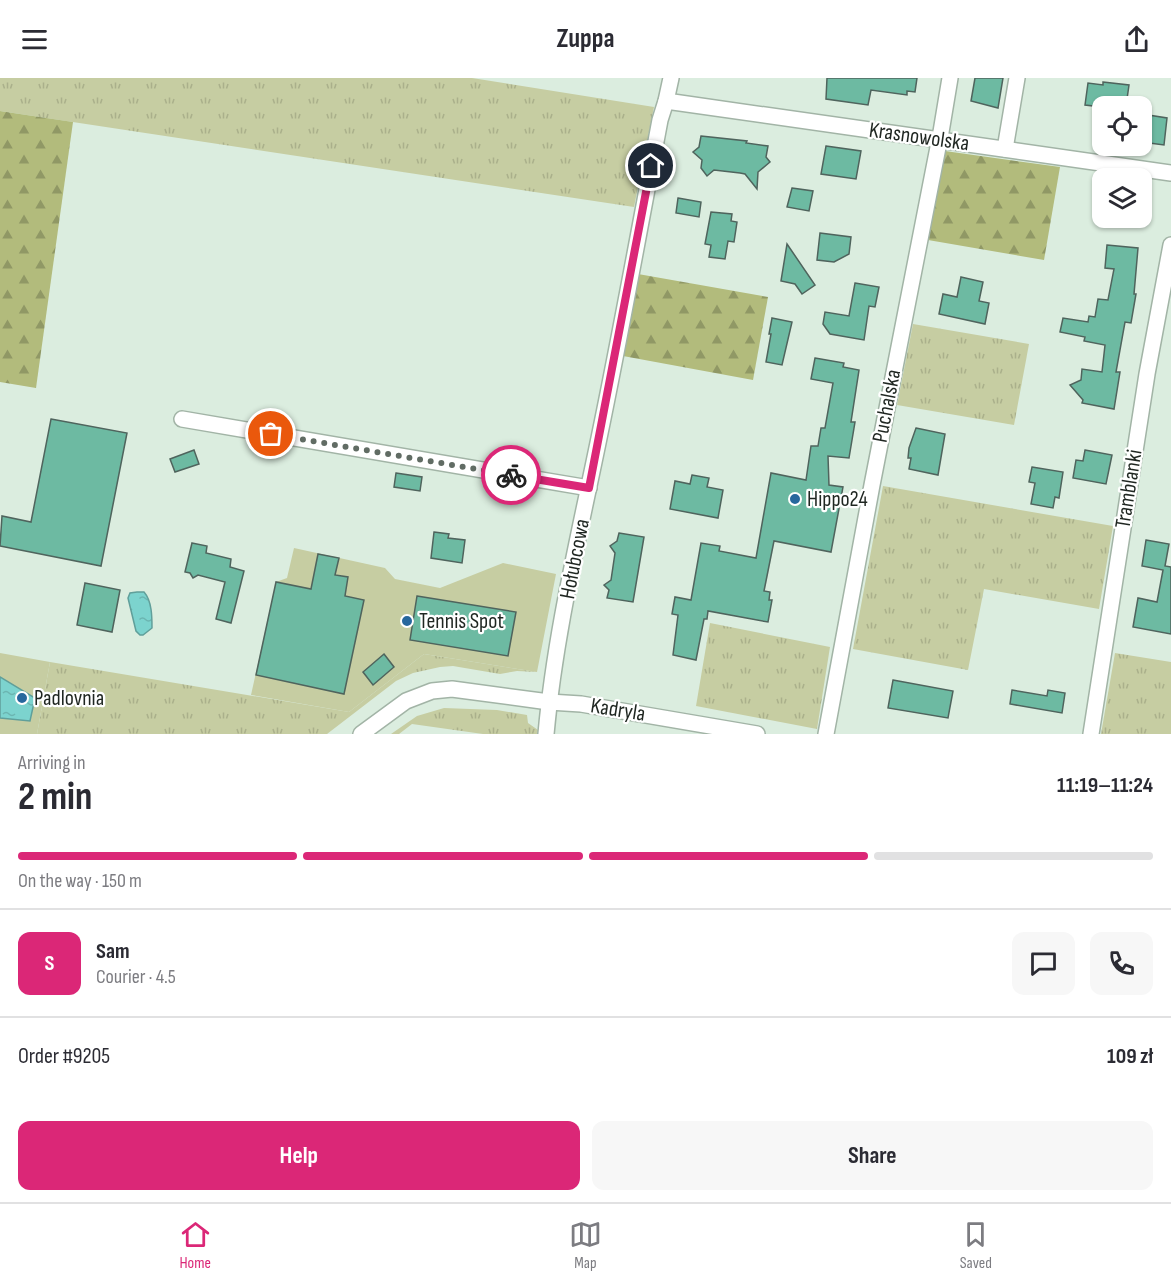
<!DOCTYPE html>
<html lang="en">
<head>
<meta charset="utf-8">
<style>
  :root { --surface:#fff; --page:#f7f7f7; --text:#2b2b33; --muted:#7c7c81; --line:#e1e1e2; --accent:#db2777 }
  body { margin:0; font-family:"Sofia Sans Condensed",sans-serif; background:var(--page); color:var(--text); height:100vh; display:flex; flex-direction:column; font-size:22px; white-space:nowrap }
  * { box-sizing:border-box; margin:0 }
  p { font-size:20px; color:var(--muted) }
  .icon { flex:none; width:33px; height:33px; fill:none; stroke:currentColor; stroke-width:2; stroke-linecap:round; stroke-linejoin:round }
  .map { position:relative; height:656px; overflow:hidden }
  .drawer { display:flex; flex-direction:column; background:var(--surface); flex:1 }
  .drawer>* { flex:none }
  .fabs { position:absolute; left:1092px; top:18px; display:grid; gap:12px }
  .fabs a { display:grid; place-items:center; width:60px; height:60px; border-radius:12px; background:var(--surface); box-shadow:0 2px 4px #0004; font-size:30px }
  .pin { position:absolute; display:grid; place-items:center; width:51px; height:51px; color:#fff; margin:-26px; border:3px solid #fff; border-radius:50%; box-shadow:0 2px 6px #0007 }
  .courier { position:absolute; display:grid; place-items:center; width:60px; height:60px; margin:-30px; border:4px solid #db2777; border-radius:50%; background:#fff; color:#222; box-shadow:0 2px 8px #0007 }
  .head em { font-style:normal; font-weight:700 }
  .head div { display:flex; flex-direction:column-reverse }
  .head { display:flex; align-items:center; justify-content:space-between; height:102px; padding:0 18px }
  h1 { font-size:39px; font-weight:700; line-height:45px }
  .bar { display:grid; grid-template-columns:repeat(4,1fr); gap:9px 6px; align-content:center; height:72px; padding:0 18px }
  .bar i { height:8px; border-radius:4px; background:var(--line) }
  .bar .active { background:var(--accent) }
  .bar p { grid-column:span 4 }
  .line { display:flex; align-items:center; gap:15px; padding:0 18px; border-top:2px solid var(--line) }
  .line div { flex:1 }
  .round { display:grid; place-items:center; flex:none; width:63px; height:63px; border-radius:12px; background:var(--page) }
  .action { display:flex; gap:12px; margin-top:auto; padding:12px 18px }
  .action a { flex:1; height:69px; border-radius:12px; background:var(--accent); color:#fff; font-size:24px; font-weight:700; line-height:69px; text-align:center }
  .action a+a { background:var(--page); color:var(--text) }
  header { display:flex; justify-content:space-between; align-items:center; height:78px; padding:0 18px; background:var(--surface); font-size:27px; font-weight:700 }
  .menu { display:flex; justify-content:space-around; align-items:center; height:84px; border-top:2px solid var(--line); background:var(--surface); font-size:16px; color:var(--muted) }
  .menu a { display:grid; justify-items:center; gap:3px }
  .menu .active { color:var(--accent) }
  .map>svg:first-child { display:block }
</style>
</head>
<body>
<header><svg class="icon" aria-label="menu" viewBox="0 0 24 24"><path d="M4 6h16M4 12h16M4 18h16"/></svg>Zuppa<svg class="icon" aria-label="share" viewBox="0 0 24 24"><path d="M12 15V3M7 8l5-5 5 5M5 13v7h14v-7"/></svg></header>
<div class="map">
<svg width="1171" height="656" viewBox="0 0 1171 656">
  <defs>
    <pattern id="grass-tufts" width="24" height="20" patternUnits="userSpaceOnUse" patternTransform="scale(1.5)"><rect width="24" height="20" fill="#c6cda2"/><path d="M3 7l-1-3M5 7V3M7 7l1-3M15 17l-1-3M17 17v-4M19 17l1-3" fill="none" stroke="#aab08b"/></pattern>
    <pattern id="forest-firs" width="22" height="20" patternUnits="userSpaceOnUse" patternTransform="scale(1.5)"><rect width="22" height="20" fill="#b2bb7c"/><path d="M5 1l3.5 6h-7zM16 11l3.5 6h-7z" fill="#909865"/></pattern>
    <pattern id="water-ripples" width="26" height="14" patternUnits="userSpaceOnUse" patternTransform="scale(1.5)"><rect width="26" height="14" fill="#7cd3ce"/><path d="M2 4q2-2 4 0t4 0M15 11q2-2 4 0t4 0" fill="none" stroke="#6bb5b1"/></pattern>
  </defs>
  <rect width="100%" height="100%" fill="#dbeddf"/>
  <g fill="url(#grass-tufts)">
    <path d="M0,0h472l182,29 -20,100 -634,-96z"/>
    <path d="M913,246l116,20 -15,81 -117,-20z"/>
    <path d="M883,408l230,40 -14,83 -115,-20 -16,81 -115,-21z"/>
    <path d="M710,545l120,24 -13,82 -121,-23z"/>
    <path d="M1115,575l56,9v72h-70z"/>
    <path d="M424,576l113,18 -20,-1 -17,3 -47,-8 -13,1 -27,6 -17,8 -69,53h-290l13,-72 299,50z"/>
    <path d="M444,630l53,2 30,5 1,8 10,7 -1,4h-54l-71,-10 -13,10h-8l26,-18z"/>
  </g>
  <g fill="url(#forest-firs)">
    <path d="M0,33l73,11 -37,266 -36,-6z"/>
    <path d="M945,73l115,16 -16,93 -116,-20z"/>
    <path d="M638,196l130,23 -15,83 -130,-24z"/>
  </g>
  <g fill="#c6cda2">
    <path d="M294,470l91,20 10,11 45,9 63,-25 53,11 -19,98 -113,-18 -75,58 -98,-17 25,-113 11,-4z"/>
    <path d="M0,575l50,9 -13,72h-37z"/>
  </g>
  <g fill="url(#water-ripples)" stroke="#609f9a" stroke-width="1.5">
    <path d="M137,514h7c8,9 8,25 8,36l-9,7h-3l-4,-4 -8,-33 2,-5z"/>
    <path d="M0,599l35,21 -5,23 -30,-3z"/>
  </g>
  <g fill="#6dbaa2" stroke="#4f645d" stroke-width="1.5">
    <path d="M827,0h90l-2,14 -8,-1v4l-36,-5 -3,15 -42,-6z"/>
    <path d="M975,0h28l-5,30 -27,-7z"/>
    <path d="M1103,4l26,3 -3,21 -24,1 -17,-2 3,-22 15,2z"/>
    <path d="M1142,36l25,4 -3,27 -22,-3z"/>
    <path d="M701,58l46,5 -1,2 22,3 -2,11 4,5 -12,10 -1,17 -12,-15 -5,-1 -26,-3 -7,6 -6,-8 1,-8 -9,-8 6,-5z"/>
    <path d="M826,68l35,5 -5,28 -35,-5z"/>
    <path d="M792,110l21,3 -4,20 -22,-4z"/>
    <path d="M678,120l23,4 -2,15 -23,-4z"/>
    <path d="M711,134l21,2 -1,7 6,1 -3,20 -6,-1 -3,18 -16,-2 2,-12 -6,-1z"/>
    <path d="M820,155l31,4 -2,17 -15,8 -17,-2z"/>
    <path d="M787,166l28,41 -13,9 -7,-10 -14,-3z"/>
    <path d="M1107,167l31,3 -4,46h2l-5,29 -6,-1 -9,50h4l-6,37 -32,-6 1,-3 -13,-15 11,-5 1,-11 20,3 3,-27 -21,-4 1,-4 -25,-5 3,-14 25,4 1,-6 6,1 3,-18 10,1 6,-31 -9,-1z"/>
    <path d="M961,199l22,5 -4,19 10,2 -4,21 -46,-10 4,-20 14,3z"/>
    <path d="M855,205l24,4 -4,20 -6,-1 -5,34 -34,-6 -7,-10 2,-12 24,4z"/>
    <path d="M772,240l20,4 -10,43 -16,-3 5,-28h-2z"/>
    <path d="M815,280l29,5 -1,4 16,3 -8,52h4l-6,36 -21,-2 1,29 14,2 -12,65 -57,-11 -10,50 6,1 -1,8h3l-4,22 -60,-11 -1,8h-3l-8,41 -23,-5 5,-40 -6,-1 3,-17 16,3 10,-57 19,3 -1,5 37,7 15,-85 35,7 5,-34h7l3,-18h4l8,-45 -22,-4z"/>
    <path d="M51,341l76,14 -26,133 -101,-20 2,-30 29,6z"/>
    <path d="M916,350l29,6 -7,41 -29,-6 2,-11h-3l1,-10z"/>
    <path d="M194,372l5,14 -24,8 -5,-13z"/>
    <path d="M1085,372l27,5 -6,29 -33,-6 3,-18 7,1z"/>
    <path d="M1032,389l31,5 -4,26 -4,-1 -2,11 -22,-4 4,-21 -6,-1z"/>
    <path d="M396,395l26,4 -2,14 -26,-4z"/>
    <path d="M692,397l17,3 -2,9 16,3 -5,28 -48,-9 5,-28 15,3z"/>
    <path d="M434,454l15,2 -1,4 17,2 -3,23 -31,-5z"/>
    <path d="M619,455l25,4 -11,65 -26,-4 2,-8 -5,-5 7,-5 4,-27 -5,-7 7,-5z"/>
    <path d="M1146,462l23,4 -4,22 6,1v67l-38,-7 5,-29 19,4 6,-32 -21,-4z"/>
    <path d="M192,465l15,3 -1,7 25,6 -1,8 14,4 -13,52 -15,-4 9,-37 -27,-7 -5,3 -3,-5 -5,-1z"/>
    <path d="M318,476l21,4 -4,17 13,2 -3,19 19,4 -20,94 -88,-19 20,-93 35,7z"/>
    <path d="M85,505l35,7 -8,42 -35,-7z"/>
    <path d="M417,518l99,16 -8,44 -98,-16z"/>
    <path d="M384,576l10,13 -21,18 -10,-13z"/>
    <path d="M893,602l60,11 -5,27 -60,-10z"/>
    <path d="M1012,612l35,6 1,-6 17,3 -3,20 -52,-9z"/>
  </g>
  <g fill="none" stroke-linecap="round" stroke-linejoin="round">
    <g stroke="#a2b4a6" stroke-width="18">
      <g id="minor">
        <path d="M666,23l505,72"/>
        <path d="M1005,71l12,-71"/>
        <path d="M182,341l407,69"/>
        <path d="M361,656l45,-33 26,-10 20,-2 97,13 32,2 176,30"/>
        <path d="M546,656c9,-100 33,-198 53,-296 22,-106 41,-212 61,-318l6,-19 5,-23"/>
        <path d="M826,656l46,-249 69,-353 9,-54"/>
        <path d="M1091,656l56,-360 24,-129"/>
      </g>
    </g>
    <use href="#minor" stroke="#fff" stroke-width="15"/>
  </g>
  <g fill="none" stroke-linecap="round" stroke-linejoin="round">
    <path stroke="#616c64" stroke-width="6" stroke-dasharray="0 10.8" d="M271,356l240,41"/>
    <path stroke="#db2777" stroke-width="8" d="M511,397l78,13 62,-322"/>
  </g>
  <g fill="#27679d" stroke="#fff" stroke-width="2">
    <circle cx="795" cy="421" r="6"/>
    <circle cx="407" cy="543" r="6"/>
    <circle cx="22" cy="620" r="6"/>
  </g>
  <g text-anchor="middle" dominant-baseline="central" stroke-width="4.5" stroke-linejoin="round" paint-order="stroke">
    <g font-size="22" fill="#1f2621" stroke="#fff">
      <text transform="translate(919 59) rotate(8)">Krasnowolska</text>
      <text transform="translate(887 328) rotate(-79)">Puchalska</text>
      <text transform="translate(1129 411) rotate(-81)">Tramblanki</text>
      <text transform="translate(575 481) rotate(-79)">Hołubcowa</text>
      <text transform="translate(618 632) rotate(9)">Kadryla</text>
    </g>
    <g font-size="22" fill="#1f2621" stroke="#fff" text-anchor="start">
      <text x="807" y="421">Hippo24</text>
      <text x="419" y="543">Tennis Spot</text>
      <text x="34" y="620">Padlovnia</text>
    </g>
  </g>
</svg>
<div class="fabs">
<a><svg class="icon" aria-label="locate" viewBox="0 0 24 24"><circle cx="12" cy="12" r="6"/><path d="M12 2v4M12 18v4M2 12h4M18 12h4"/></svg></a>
<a><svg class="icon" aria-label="layers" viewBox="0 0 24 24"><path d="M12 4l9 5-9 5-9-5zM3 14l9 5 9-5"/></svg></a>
</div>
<div class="pin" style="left:271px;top:356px;background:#ea580c"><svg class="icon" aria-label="bag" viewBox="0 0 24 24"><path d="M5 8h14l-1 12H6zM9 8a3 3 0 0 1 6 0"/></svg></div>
<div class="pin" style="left:651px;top:88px;background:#1f2937"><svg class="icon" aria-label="home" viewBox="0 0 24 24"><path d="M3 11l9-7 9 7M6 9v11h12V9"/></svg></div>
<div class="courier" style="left:511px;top:397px"><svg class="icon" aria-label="bike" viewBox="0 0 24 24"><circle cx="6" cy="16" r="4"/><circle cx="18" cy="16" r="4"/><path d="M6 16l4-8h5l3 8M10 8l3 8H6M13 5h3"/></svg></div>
</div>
<section class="drawer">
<div class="head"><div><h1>2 min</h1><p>Arriving in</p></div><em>11:19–11:24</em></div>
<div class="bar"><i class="active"></i><i class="active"></i><i class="active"></i><i></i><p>On the way · 150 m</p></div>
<div class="line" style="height:108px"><b class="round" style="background:var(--accent);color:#fff">S</b><div><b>Sam</b><p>Courier · 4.5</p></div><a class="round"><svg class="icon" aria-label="chat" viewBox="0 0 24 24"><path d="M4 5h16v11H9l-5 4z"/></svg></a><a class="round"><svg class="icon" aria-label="phone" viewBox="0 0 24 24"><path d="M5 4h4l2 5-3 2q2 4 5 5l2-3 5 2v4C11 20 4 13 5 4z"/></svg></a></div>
<div class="line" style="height:78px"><div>Order #9205</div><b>109 zł</b></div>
<div class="action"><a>Help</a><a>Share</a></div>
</section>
<nav class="menu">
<a class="active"><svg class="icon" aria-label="home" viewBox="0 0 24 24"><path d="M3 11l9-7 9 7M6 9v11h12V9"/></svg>Home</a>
<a><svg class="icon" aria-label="map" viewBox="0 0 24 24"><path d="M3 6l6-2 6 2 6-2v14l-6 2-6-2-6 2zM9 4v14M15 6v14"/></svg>Map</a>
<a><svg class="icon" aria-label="saved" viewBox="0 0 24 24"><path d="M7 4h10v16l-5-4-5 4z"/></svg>Saved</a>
</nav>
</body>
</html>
